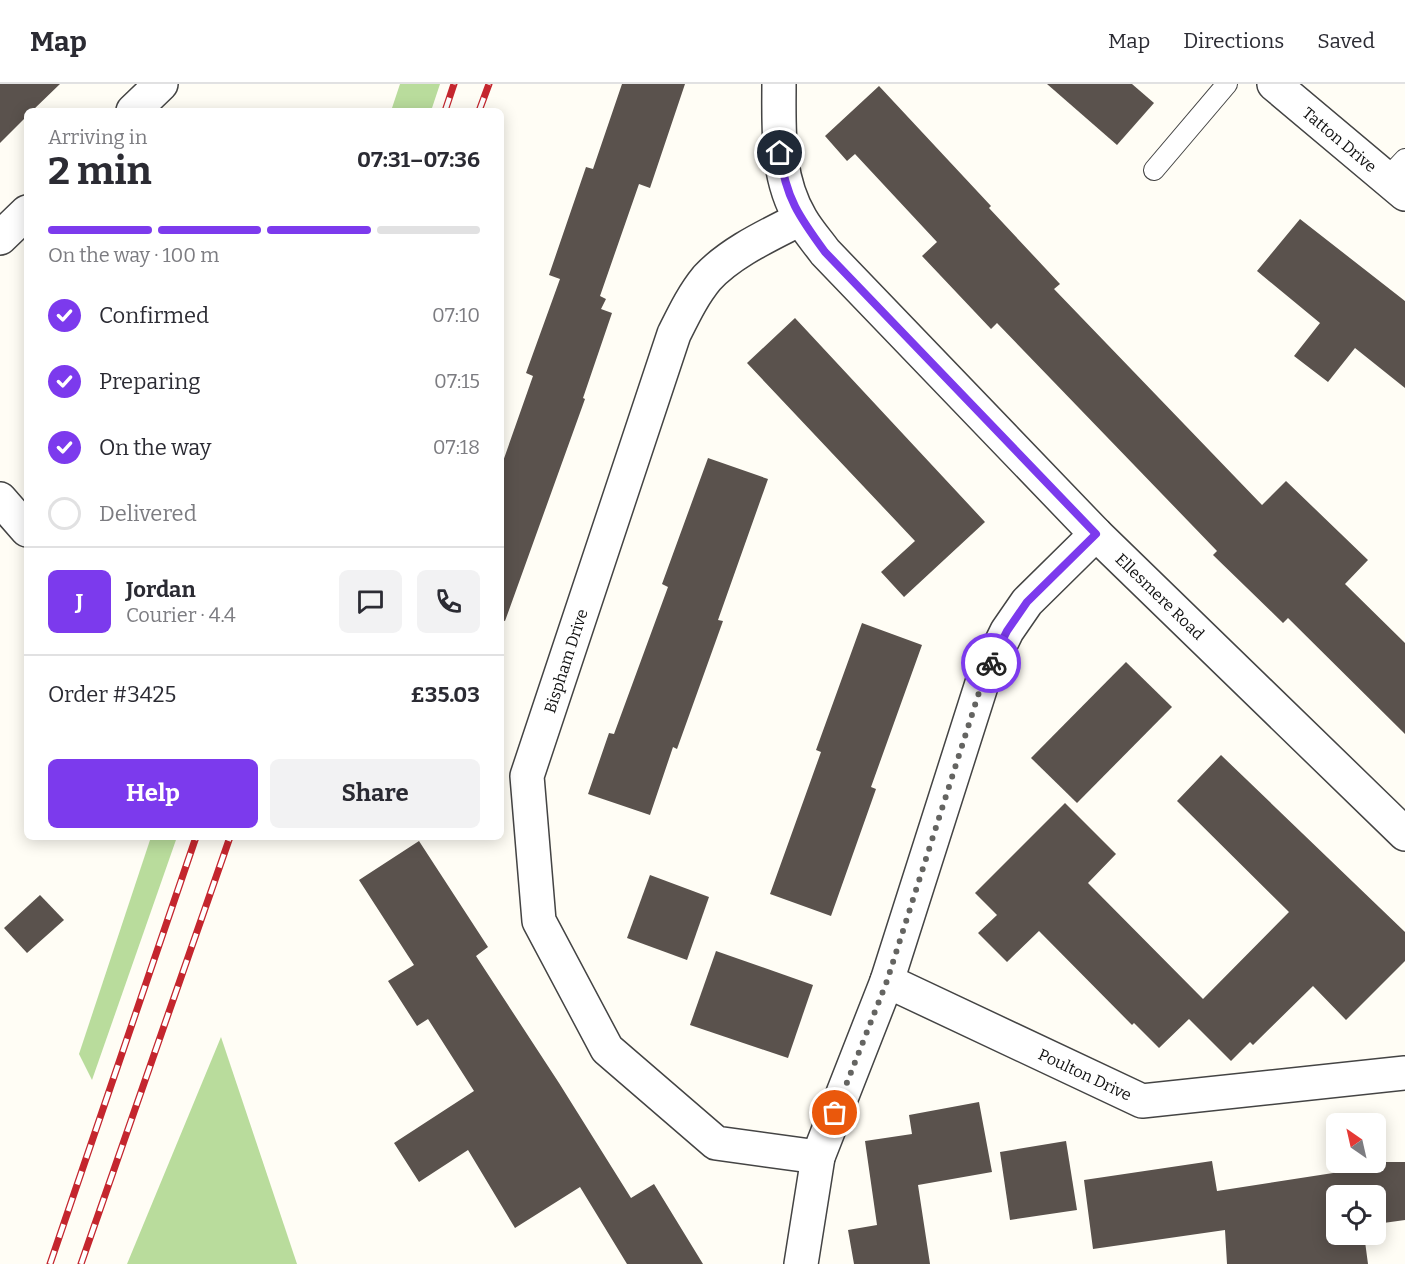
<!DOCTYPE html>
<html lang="en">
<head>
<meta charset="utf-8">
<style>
  :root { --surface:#fff; --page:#f2f2f3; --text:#2b2b33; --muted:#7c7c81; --line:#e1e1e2; --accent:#7c3aed }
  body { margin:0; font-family:Bitter,serif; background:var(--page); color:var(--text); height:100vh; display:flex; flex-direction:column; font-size:22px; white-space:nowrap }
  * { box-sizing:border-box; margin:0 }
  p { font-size:20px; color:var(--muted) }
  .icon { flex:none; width:33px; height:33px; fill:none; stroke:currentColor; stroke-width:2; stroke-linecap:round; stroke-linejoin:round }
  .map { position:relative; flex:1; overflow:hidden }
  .panel { position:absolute; left:24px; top:24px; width:480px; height:732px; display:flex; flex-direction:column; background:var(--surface); border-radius:9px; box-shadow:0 3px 15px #0003 }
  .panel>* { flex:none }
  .needle { width:39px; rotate:326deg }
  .tools { position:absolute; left:1326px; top:1029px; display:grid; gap:12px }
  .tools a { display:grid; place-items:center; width:60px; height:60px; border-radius:9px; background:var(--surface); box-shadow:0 3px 15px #0003; font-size:30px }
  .pin { position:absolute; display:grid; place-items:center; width:51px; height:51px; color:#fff; margin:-26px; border:3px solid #fff; border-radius:50%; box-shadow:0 2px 6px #0007 }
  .courier { position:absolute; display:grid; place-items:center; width:60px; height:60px; margin:-30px; border:4px solid #7c3aed; border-radius:50%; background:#fff; color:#222; box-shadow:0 2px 8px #0007 }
  .headline em { font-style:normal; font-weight:700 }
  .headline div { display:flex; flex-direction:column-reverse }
  .headline { display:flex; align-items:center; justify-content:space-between; height:102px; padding:0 24px }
  h1 { font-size:39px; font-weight:700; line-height:45px }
  .bar { display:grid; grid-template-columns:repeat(4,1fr); gap:9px 6px; align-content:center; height:72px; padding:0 24px }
  .bar i { height:8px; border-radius:4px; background:var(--line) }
  .bar .on { background:var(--accent) }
  .bar p { grid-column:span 4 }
  .line { display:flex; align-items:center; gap:15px; padding:0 24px; border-top:2px solid var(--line) }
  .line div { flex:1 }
  .round { display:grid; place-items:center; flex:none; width:63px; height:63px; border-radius:9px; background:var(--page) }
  ol { padding:0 24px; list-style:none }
  li { display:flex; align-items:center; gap:18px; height:66px }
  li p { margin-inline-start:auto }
  li .icon { padding:6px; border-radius:50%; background:var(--accent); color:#fff; stroke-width:4 }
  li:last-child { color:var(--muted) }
  li i { width:33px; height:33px; border:3px solid var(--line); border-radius:50% }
  .cta { display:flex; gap:12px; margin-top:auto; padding:12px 24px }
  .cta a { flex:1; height:69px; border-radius:9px; background:var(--accent); color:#fff; font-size:24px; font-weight:700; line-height:69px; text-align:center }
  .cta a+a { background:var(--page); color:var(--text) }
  header { display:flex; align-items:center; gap:36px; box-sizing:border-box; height:84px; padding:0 30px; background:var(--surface); border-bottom:2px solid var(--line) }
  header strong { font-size:28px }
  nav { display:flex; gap:33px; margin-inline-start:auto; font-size:21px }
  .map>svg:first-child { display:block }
</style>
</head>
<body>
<header>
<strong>Map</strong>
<nav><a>Map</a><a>Directions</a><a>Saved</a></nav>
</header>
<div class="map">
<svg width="1405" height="1180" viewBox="0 0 1405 1180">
  <rect width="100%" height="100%" fill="#fffdf5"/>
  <g fill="#b9dc9c">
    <path d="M400,0h40l-9,27h-40z"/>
    <path d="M151,753h26l-85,243 -13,-26z"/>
    <path d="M221,953l76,227h-170z"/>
  </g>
  <g fill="#5a524d">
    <path d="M0,0h60l-28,27h-5v5l-27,27z"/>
    <path d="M622,0h63l-35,104 -11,-4 -39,112 6,3 -5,10 11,4 -29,85 2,1 -80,222 -4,-1v-153l32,-91 -7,-3 34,-94 -11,-4 37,-108 7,2z"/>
    <path d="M1047,0h85l22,19 -37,42z"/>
    <path d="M879,2l112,120 -2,2 71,76 -6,5 208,216 24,-24 82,79 -23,24 60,59v91l-117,-116 -5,5 -70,-68 4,-4 -220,-228 -6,6 -69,-73 15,-14 -82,-88 -8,7 -22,-25z"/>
    <path d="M1300,135l105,82v87l-50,-40 -27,34 -34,-26 26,-33 -63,-52z"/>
    <path d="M795,234l190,204 -81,75 -23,-25 34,-31 -168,-178z"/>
    <path d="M708,374l60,21 -50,141 5,1 -46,128 -4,-2 -23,68 -62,-21 21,-61 5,1 54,-147 -6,-3z"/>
    <path d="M862,539l60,22 -51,142 5,2 -45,127 -61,-22 51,-142 -5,-2z"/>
    <path d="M1126,578l46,45 -95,96 -46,-45z"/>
    <path d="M1221,671l184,177v29l-59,59 -33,-34 -60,59 -3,-3 -19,19 -42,-42 -30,29 -25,-25 -2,2 -93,-94 -32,31 -29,-29 19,-18 -22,-22 90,-90 51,51 -28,29 115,116 86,-87 -112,-111z"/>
    <path d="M419,757l69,106 -12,9 83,127 72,115 23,-14 49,80h-76l-47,-77 -65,41 -47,-78 -49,32 -25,-39 80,-52 -46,-72 -11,7 -29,-45 26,-16 -55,-85z"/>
    <path d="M650,791l59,22 -22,63 -60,-22z"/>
    <path d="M40,811l24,25 -37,33 -23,-25z"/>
    <path d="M716,867l97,34 -25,73 -98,-33z"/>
    <path d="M979,1018l13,70 -74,13 12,79h-76l-6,-34 29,-5 -12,-84 47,-7 -3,-19z"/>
    <path d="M1066,1057l11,69 -67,10 -10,-68z"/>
    <path d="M1212,1077l5,30 142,-22 -1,-7h47v58l-29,4v-28h-40v38h28l4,30h-141l-2,-34 -132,19 -9,-69z"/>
  </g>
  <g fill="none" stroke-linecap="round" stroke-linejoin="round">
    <g stroke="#444" stroke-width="22">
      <g id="service">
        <path d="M1154,86l73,-86"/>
        <path d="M1387,94l18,-19"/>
      </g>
    </g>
    <g stroke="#444" stroke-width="36">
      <g id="minor">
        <path id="s1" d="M779,0c0,46 -3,94 22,135 7,12 16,22 24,33l271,282 309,300"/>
        <path id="s2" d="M1274,0l131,110"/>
        <path d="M133,27l28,-27"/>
        <path d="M800,135c-31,16 -69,33 -93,59 -14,17 -23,36 -33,56l-147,442 12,145 68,128 109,94 102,14"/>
        <path d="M0,154l27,-26"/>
        <path d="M0,415l27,31"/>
        <path id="s3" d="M887,897l255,120 263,-28"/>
        <path d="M801,1180l17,-107 69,-176 96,-301 24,-49 20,-29 69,-68"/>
      </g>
    </g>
    <use href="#service" stroke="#fff" stroke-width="20"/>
    <use href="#minor" stroke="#fff" stroke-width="33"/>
    <g stroke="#c4262e" stroke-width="7">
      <g id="rail">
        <path d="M445,27l9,-27"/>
        <path d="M479,27l10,-27"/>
        <path d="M50,1180l146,-427"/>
        <path d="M81,1180l149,-427"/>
      </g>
    </g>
    <use href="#rail" stroke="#fff" stroke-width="4.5" stroke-dasharray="14" stroke-linecap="butt"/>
  </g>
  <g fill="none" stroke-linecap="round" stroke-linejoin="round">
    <path stroke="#646461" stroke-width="6" stroke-dasharray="0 10.8" d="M835,1029l52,-132 96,-301 8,-17"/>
    <path stroke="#7c3aed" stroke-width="8" d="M780,69c5,44 20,65 45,99l271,282 -69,68 -20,29 -16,32"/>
  </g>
  <g text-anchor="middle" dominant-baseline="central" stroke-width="6" stroke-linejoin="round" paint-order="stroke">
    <g font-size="16" fill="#111" stroke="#fff">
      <text stroke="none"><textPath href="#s2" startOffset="86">Tatton Drive</textPath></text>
      <text stroke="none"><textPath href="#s1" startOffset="660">Ellesmere Road</textPath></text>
      <text transform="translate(566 577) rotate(-72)">Bispham Drive</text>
      <text stroke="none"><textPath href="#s3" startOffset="219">Poulton Drive</textPath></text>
    </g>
  </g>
</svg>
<div class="tools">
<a><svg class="needle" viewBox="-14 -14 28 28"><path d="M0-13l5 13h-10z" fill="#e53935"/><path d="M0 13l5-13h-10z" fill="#7c7c81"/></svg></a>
<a><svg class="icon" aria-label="locate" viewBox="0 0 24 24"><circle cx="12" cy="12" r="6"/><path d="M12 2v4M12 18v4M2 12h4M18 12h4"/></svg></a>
</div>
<div class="pin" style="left:835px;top:1029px;background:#ea580c"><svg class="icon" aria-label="bag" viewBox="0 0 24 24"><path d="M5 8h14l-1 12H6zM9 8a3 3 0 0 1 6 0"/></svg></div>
<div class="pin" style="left:780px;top:69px;background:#1f2937"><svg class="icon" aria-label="home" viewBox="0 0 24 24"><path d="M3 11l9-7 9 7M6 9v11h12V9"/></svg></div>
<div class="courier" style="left:991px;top:579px"><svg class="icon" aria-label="bike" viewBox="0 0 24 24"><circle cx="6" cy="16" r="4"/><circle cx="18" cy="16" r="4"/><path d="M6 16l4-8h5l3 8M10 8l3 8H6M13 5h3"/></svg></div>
<section class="panel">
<div class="headline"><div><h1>2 min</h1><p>Arriving in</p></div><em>07:31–07:36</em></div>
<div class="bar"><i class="on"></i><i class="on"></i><i class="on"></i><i></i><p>On the way · 100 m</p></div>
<ol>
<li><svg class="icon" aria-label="check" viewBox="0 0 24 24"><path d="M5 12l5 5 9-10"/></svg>Confirmed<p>07:10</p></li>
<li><svg class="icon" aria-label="check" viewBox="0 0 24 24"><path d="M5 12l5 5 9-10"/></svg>Preparing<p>07:15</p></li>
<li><svg class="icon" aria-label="check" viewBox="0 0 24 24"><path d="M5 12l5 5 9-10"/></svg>On the way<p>07:18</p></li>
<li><i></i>Delivered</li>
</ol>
<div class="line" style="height:108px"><b class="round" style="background:var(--accent);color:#fff">J</b><div><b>Jordan</b><p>Courier · 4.4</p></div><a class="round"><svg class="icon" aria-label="chat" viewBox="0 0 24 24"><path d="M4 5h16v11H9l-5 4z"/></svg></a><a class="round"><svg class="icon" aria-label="phone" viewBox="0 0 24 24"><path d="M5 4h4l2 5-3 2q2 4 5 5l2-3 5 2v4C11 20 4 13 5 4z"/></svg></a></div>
<div class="line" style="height:78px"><div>Order #3425</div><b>£35.03</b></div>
<div class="cta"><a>Help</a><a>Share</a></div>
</section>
</div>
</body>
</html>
